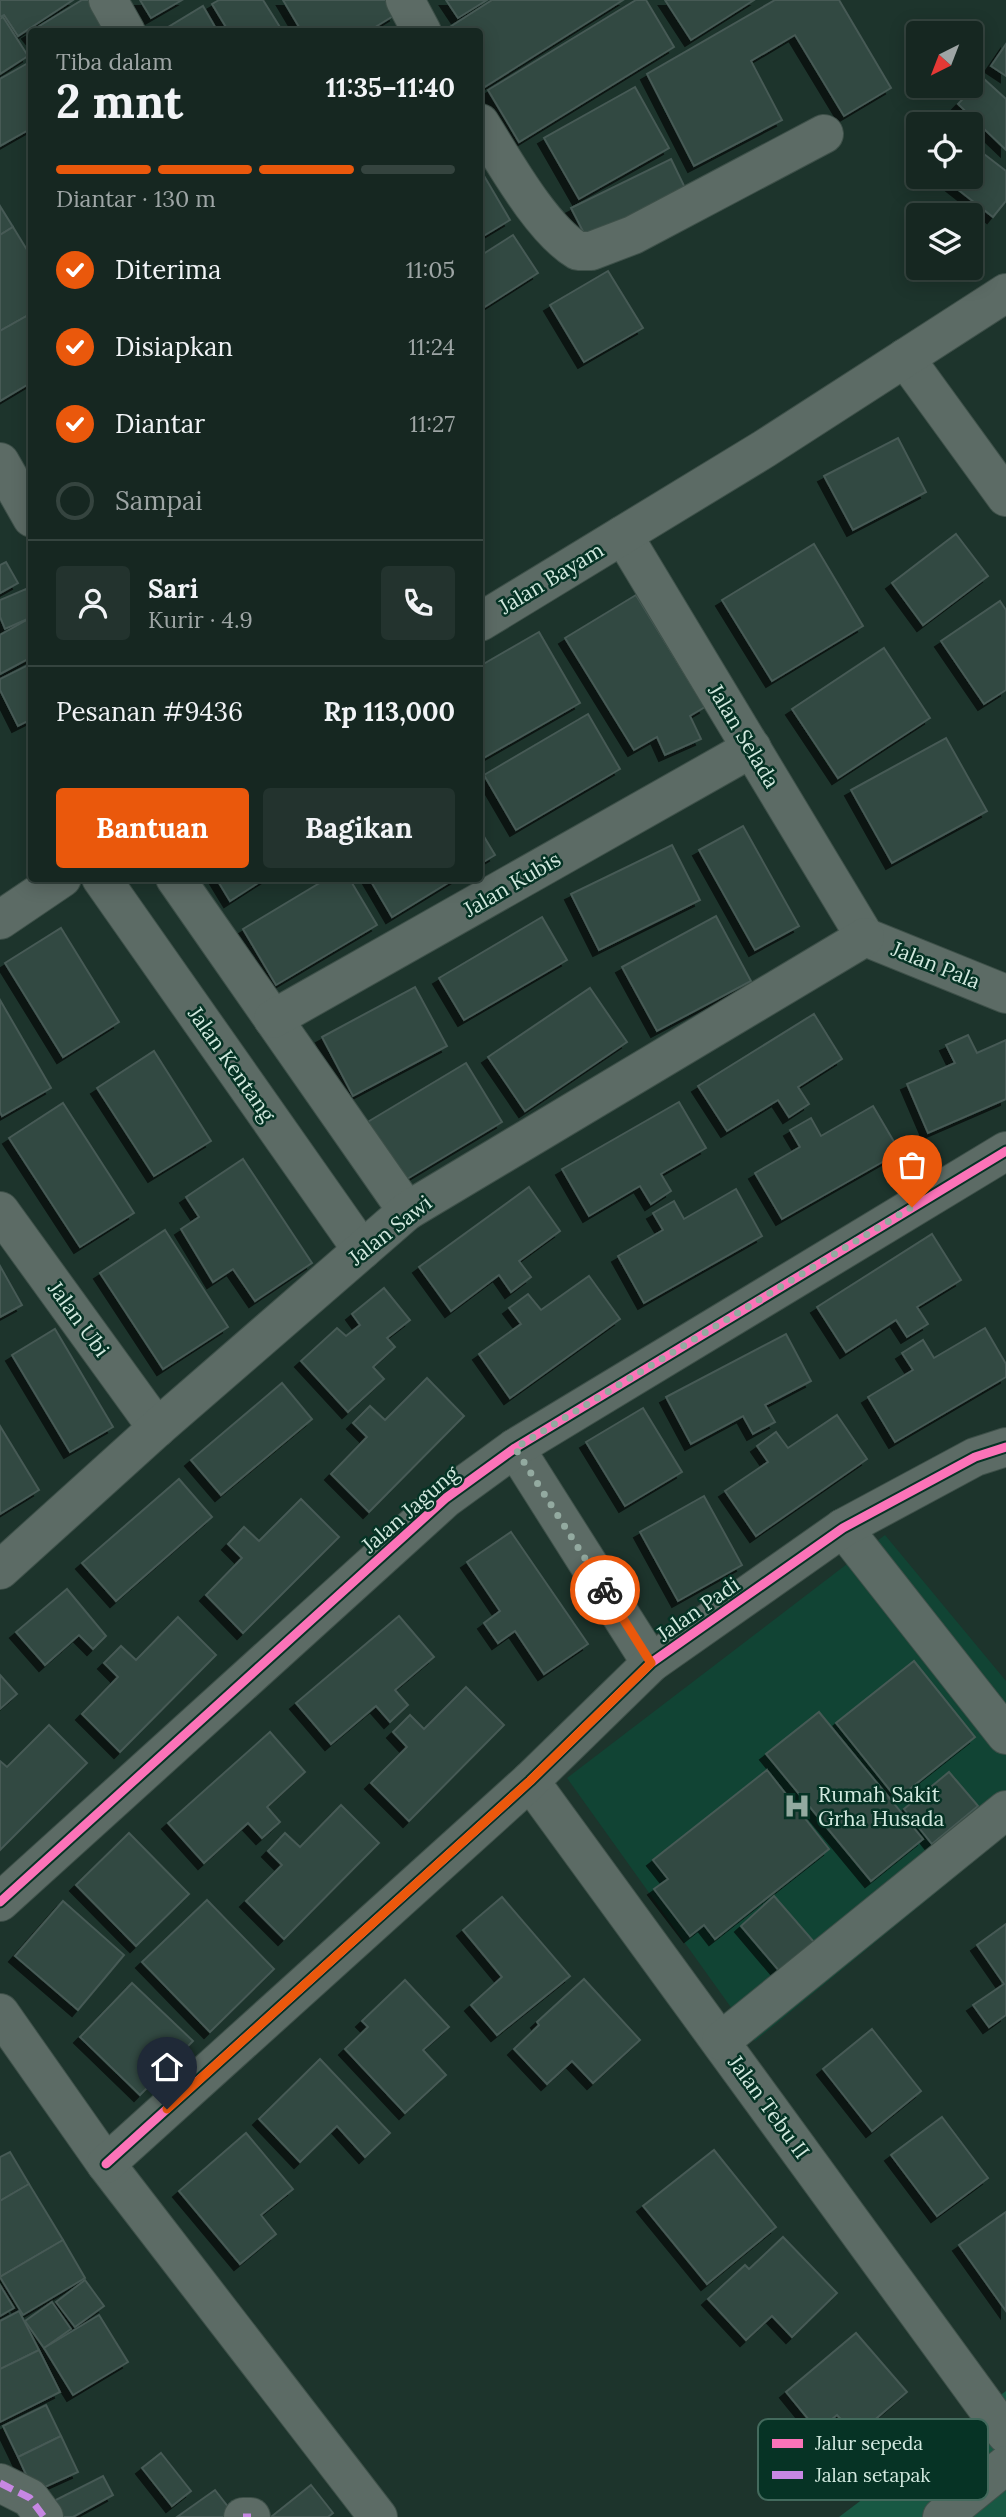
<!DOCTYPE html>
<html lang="id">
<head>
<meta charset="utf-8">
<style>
  :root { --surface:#162721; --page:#23332e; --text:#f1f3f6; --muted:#9ea5a5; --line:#35443f; --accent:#ea580c }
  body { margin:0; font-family:Lora,serif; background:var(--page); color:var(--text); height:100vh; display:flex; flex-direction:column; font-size:26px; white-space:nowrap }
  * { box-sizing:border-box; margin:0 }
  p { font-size:23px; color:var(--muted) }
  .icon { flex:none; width:38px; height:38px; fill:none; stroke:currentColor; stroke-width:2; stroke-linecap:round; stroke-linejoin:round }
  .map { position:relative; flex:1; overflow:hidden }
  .drawer { position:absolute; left:28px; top:28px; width:455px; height:854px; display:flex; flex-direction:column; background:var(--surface); border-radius:7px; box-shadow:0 4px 18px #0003,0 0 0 2px var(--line) }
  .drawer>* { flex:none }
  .needle { width:46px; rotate:222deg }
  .fabs { position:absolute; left:906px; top:21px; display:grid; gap:14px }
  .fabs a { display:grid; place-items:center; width:77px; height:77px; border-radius:7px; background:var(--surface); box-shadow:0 4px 18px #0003,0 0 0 2px var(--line); font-size:35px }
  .pin { position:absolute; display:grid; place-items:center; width:60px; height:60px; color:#fff; margin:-72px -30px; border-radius:50% 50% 50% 0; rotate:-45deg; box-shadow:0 0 7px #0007 }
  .pin .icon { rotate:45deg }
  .courier { position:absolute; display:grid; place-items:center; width:70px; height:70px; margin:-35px; border:5px solid #ea580c; border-radius:50%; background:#fff; color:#222; box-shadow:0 2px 9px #0007 }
  .headline em { font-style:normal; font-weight:700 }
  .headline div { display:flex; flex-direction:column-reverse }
  .headline { display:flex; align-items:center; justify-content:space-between; height:119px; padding:0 28px }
  h1 { font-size:46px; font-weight:700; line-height:52px }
  .bar { display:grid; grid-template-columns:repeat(4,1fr); gap:10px 7px; align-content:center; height:84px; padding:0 28px }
  .bar i { height:9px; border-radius:5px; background:var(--line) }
  .bar .current { background:var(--accent) }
  .bar p { grid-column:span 4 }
  .line { display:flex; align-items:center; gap:18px; padding:0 28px; border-top:2px solid var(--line) }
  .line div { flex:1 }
  .round { display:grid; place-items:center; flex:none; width:74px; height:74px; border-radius:7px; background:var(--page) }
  ol { padding:0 28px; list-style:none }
  li { display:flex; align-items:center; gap:21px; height:77px }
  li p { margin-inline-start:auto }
  li .icon { padding:7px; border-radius:50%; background:var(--accent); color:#fff; stroke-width:4 }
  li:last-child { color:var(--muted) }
  li i { width:38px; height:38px; border:4px solid var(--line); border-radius:50% }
  .primary-button { display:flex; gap:14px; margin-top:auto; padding:14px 28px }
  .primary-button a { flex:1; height:80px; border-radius:7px; background:var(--accent); color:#fff; font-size:28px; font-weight:700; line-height:80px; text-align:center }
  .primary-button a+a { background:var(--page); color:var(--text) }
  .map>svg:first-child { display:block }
</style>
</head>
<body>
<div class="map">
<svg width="1006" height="2517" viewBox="0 0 1006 2517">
  <defs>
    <filter id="shadow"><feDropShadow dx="-6" dy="6" stdDeviation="0" flood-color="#0009"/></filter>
  </defs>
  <rect width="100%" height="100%" fill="#1d342c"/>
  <path fill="#114434" d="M885,1535l121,146v154l-251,206 -188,-263z"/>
  <path fill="#185843" d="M1006,2391v126h-167z"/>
  <g fill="#324842" stroke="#465a55" stroke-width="2" filter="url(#shadow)">
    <path d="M0,0h73l-55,36 -14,-21 -4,2z"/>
    <path d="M82,0h13l20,32h-83v6l-4,-5z"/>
    <path d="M140,0h42l-31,18z"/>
    <path d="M219,0h44l20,32h-54l-17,-28z"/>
    <path d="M283,0h103l9,15 -28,17h-65z"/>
    <path d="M446,0h41l-29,18z"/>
    <path d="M492,0h131l-143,90v-58h-38z"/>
    <path d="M636,0h10l28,47 -155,95 -31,-52z"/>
    <path d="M665,0h89l-63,40z"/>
    <path d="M775,0h64l52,88 -47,28 -49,-81 -44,26 31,59 -88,46 -47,-92z"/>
    <path d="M203,6l15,26h-58z"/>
    <path d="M3,17l25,39 -28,18v-55z"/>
    <path d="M1006,44v32l-15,-10z"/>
    <path d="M28,63l4,6v59l-32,18v-67z"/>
    <path d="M983,78l23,21v51l-48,-46z"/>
    <path d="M635,87l34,61 -90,51 -35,-61z"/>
    <path d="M971,144l35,27v30l-13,16 -51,-40h29z"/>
    <path d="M671,159l17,35 -99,49 -18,-35z"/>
    <path d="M480,169l30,51 -30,18z"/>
    <path d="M0,206l13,21 -13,8z"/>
    <path d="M13,227l19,31v55l-32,18v-96z"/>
    <path d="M513,235l25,38 -58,37v-54z"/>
    <path d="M608,271l35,57 -59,34 -34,-57z"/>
    <path d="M32,313v69l-32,19v-70z"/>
    <path d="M898,438l28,54 -73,38 -29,-54z"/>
    <path d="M956,534l32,42 -65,49 -31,-42z"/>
    <path d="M814,544l49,82 -91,55 -50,-81z"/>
    <path d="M6,562l12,21 -18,10v-28z"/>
    <path d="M26,589l6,12v16l-27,12 -5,-12v-17z"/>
    <path d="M636,595l69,112 -15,9 11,23 -36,16 -8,-18 -23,13 -69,-112z"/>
    <path d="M1000,601l6,9v80l-22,14 -43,-63z"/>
    <path d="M32,617v40l-32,17v-39z"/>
    <path d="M539,632l41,71 -100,57v-94z"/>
    <path d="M884,648l46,70 -92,60 -46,-69z"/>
    <path d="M32,663v56l-14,7 -18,-36v-11z"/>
    <path d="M588,714l32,55 -104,61 -32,-55z"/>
    <path d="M946,738l41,73 -95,52 -41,-73z"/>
    <path d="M743,826l56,100 -44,24 -56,-100z"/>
    <path d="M480,830l15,25 -15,9z"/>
    <path d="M672,845l28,55 -101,50 -28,-56z"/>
    <path d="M216,878h50l-36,23z"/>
    <path d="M328,878h21l28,47 -101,60 -33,-56z"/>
    <path d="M369,878h87l-64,39z"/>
    <path d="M716,916l35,65 -94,50 -35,-64z"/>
    <path d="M542,917l25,43 -103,60 -25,-42z"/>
    <path d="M61,928l58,94 -56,35 -58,-94z"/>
    <path d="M415,987l32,59 -94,50 -31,-59z"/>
    <path d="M590,988l37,54 -102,69 -37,-54z"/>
    <path d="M0,1000l51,88 -49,28 -2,-4z"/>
    <path d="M814,1014l28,45 -44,28 11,17 -20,13 -11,-17 -51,31 -29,-45z"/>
    <path d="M968,1035l9,18 29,-13v59l-78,34 -21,-49 48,-21 -9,-18z"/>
    <path d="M154,1051l57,90 -57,35 -57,-88z"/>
    <path d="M466,1063l36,59 -105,63 -36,-59z"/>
    <path d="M679,1102l27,46 -45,26 10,17 -20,13 -11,-18 -51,30 -27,-47z"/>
    <path d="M63,1103l71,110 -54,34 -71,-109z"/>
    <path d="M873,1106l27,46 -118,67 -27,-46 45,-26 -10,-17 21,-12 10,18z"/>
    <path d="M243,1159l69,104 -57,38 -22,-32 -20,13 -32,-53 18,-12 -13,-20z"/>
    <path d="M529,1187l31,44 -41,30 12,16 -20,15 -12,-17 -48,36 -32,-44z"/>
    <path d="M736,1189l26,47 -118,67 -26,-47 45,-26 -10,-17 21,-12 10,18z"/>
    <path d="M165,1230l63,97 -65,42 -63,-96z"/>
    <path d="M932,1234l29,46 -44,27 11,17 -21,13 -11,-17 -50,32 -29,-45z"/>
    <path d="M0,1266l22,39 -22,12z"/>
    <path d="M589,1276l31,43 -110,79 -31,-44 42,-30 -12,-16 19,-14 13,16z"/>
    <path d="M384,1288l26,32 -23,18 8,9 -22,20 11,12 -36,33 -47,-51 36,-33 9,8 14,-11 -8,-11z"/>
    <path d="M985,1328l21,36v13l-111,65 -27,-45 45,-27 -11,-17 21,-13 11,18z"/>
    <path d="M55,1329l58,98 -43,25 -58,-97z"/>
    <path d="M786,1334l25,47 -46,24 10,17 -22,12 -10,-18 -52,28 -25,-47z"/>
    <path d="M427,1378l37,38 -95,96 -38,-38 36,-37 -14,-14 17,-17 15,14z"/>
    <path d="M282,1383l30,36 -91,76 -30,-35z"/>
    <path d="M643,1408l39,64 -57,34 -39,-64z"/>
    <path d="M837,1415l30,44 -111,77 -31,-45 43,-29 -11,-16 19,-14 12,16z"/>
    <path d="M0,1426l39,64 -39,24z"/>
    <path d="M179,1479l33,38 -96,84 -34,-38z"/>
    <path d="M704,1496l38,69 -64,36 -38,-69z"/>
    <path d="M301,1499l38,38 -96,96 -37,-38 36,-37 -14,-14 16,-17 15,14z"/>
    <path d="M511,1532l77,112 -44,30 -29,-43 -17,12 -14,-20 16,-12 -33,-49z"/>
    <path d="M67,1589l39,47 -13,13 -14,-14 -34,30 -29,-33z"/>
    <path d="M399,1616l35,41 -39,33 13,15 -18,17 -14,-16 -45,38 -35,-41z"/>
    <path d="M178,1617l38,38 -96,97 -38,-38 36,-37 -14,-14 17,-17 15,14z"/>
    <path d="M914,1661l61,76 -78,62 -61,-76z"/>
    <path d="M0,1675l17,19 -17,15z"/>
    <path d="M466,1687l38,38 -95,96 -38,-38 36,-36 -14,-15 17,-17 14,14z"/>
    <path d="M819,1712l104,127 -52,42 -105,-127z"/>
    <path d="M49,1725l38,38 -87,87v-89l7,6z"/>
    <path d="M270,1732l35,40 -38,35 13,15 -18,16 -14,-15 -44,40 -36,-40z"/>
    <path d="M767,1770l62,79 -114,90 -11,-14 -14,11 -36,-47 14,-10 -15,-19z"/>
    <path d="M949,1772l29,34 -46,38 -28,-35z"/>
    <path d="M341,1805l38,38 -95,96 -38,-38 36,-36 -14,-14 17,-18 15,14z"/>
    <path d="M129,1833l60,61 -53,52 -60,-61z"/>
    <path d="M774,1896l46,53 -34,30 -45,-53z"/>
    <path d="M502,1897l68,79 -73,59 -26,-30 31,-28 -39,-47z"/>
    <path d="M207,1900l67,69 -64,63 -68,-70z"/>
    <path d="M63,1901l61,54 -46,55 -63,-54z"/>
    <path d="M1006,1924v91l-17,12 -16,-22 31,-21 -27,-39z"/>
    <path d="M584,1979l56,61 -47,43 -21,-22 -25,23 -33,-35 25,-24 -2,-3z"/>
    <path d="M405,1980l44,47 -26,23 23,25 -41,38 -60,-64 23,-22 -6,-6z"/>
    <path d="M132,1983l61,58 -53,54 -60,-58z"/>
    <path d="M872,2029l49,62 -49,40 -49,-62z"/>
    <path d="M320,2059l70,74 -25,24 -28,-31 -37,36 -41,-43z"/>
    <path d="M942,2117l46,61 -51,38 -46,-61z"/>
    <path d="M246,2133l47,56 -32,26 15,19 -36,30 -61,-73z"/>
    <path d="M714,2150l62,77 -69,57 -64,-78z"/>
    <path d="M10,2152l19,32 -29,17v-44z"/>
    <path d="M29,2184l34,56 -63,37v-76z"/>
    <path d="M1006,2212v99l-47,-66z"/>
    <path d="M783,2237l54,56 -45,44 -20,-21 -26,24 -38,-41 37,-34 4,4z"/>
    <path d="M63,2240l22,38 -62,37 -23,-38z"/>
    <path d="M85,2280l19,26 -29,21 -19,-25z"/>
    <path d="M0,2285l14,23 -14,8z"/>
    <path d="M52,2302l19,27 -27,19 -19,-27z"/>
    <path d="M19,2311l20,39 -39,19v-48z"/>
    <path d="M99,2315l29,47 -55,33 -29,-47z"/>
    <path d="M856,2333l51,59 -51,44 -19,-21 -19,16 -32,-39z"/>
    <path d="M39,2350l21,42 -60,30v-53z"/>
    <path d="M46,2405l15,31 -43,21 -15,-31z"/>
    <path d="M61,2436l17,36 -44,20 -16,-35z"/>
    <path d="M161,2453l30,38 -19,15 -30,-38z"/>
    <path d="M103,2476l10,19 -40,22h-23l-6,-11z"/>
    <path d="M311,2485l22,28 -5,4h-57z"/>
    <path d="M215,2490l21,27h-59z"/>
  </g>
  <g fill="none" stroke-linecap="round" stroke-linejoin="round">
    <g stroke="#3e5049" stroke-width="40">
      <g id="minor">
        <path d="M108,0l18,32"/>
        <path d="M405,0l17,32"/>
        <path d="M480,123c23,36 61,106 98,128h13l42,-16 191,-101"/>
        <path d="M905,358l101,139"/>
        <path d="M0,462l32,56"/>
        <path d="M623,535l242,402"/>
        <path d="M480,622l284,-173 242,-156"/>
        <path d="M101,878l261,372"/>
        <path d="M175,878l232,333"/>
        <path d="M0,920l62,-42"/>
        <path d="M865,937l141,57"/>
        <path d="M273,1019l479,-271"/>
        <path d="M0,1211l157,217"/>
        <path d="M515,1448l136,215"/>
        <path d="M843,1528l163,207"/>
        <path d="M0,1570l157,-142 250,-217 458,-274"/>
        <path d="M530,1781l476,653"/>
        <path d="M0,1902l446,-404 69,-50 491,-297"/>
        <path d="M0,2013l106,151 272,353"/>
        <path d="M721,2041l285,-231"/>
        <path d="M106,2164l424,-383 121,-118 192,-135 132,-71 31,-10"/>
        <path d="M0,2483l30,15 14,19"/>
        <path d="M243,2517h8"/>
        <path d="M942,2517l64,-52"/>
      </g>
    </g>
    <use href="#minor" stroke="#5c6b65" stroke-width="38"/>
    <g stroke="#c787e3" stroke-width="7" stroke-dasharray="14 7" stroke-linecap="butt">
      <path d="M0,2483l30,15 14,19"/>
      <path d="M243,2517h8"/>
    </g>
    <g stroke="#063325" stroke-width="13">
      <g id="cycleway">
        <path d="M0,1902l446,-404 69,-50 491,-297"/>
        <path d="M106,2164l424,-383 121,-118 192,-135 132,-71 31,-10"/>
      </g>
    </g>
    <use href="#cycleway" stroke="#fb73b8" stroke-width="9"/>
  </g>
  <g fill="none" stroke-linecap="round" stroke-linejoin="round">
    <path stroke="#93aaa0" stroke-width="7" stroke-dasharray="0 12.6" d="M605,1590l-90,-142 397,-241"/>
    <path stroke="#ea580c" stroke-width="9" d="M167,2109l363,-328 121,-118 -46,-73"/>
  </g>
  <defs>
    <g id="hospital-bare" transform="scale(2.1)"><path d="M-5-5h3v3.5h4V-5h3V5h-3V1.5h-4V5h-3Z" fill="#93aaa0" stroke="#063325" stroke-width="2.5" paint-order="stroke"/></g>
  </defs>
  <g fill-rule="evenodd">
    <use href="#hospital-bare" x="797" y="1806"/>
  </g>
  <g text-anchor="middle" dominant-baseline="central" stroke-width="5" stroke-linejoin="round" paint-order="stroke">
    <g font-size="21" fill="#d2e9df" stroke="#063325">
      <text transform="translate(551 578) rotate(-31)">Jalan Bayam</text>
      <text transform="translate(744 736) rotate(59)">Jalan Selada</text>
      <text transform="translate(512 884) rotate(-30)">Jalan Kubis</text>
      <text transform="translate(936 965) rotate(22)">Jalan Pala</text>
      <text transform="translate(232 1064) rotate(55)">Jalan Kentang</text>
      <text transform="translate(390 1230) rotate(-38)">Jalan Sawi</text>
      <text transform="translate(79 1319) rotate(54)">Jalan Ubi</text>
      <text transform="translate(410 1509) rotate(-41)">Jalan Jagung</text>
      <text transform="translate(698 1609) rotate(-35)">Jalan Padi</text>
      <text transform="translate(769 2107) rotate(54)">Jalan Tebu II</text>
    </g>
    <g font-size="21" fill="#d2e9df" stroke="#063325" text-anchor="start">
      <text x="818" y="1794">Rumah Sakit<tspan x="818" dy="24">Grha Husada</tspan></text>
    </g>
  </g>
  <rect x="758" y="2419" width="230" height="81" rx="10" fill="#063325" stroke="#436a5d" stroke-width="2"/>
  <rect x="772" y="2439" width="31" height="9" fill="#fb73b8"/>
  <rect x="772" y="2471" width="31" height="8" fill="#c787e3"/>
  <g font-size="19" fill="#d2e9df">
    <text x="815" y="2450">Jalur sepeda</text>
    <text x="815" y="2482">Jalan setapak</text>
  </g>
</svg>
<div class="fabs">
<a><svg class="needle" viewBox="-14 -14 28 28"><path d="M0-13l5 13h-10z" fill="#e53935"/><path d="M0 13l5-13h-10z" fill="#9ea5a5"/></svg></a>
<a><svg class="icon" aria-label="locate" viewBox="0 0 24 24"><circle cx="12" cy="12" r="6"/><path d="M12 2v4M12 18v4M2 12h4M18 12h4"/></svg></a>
<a><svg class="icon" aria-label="layers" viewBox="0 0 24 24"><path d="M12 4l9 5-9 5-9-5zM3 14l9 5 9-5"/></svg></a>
</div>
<div class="pin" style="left:912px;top:1207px;background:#ea580c"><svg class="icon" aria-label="bag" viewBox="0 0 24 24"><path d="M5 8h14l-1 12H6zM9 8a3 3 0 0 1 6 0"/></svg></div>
<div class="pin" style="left:167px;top:2109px;background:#1f2937"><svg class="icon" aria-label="home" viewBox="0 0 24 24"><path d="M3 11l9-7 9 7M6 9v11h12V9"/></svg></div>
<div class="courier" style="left:605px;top:1590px"><svg class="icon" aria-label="bike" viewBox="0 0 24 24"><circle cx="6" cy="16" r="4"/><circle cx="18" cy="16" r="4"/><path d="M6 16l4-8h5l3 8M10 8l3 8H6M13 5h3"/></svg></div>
<section class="drawer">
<div class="headline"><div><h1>2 mnt</h1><p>Tiba dalam</p></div><em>11:35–11:40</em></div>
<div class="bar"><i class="current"></i><i class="current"></i><i class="current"></i><i></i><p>Diantar · 130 m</p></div>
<ol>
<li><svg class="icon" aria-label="check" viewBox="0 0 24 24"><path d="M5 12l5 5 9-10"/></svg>Diterima<p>11:05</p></li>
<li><svg class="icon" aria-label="check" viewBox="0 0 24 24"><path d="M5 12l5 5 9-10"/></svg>Disiapkan<p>11:24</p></li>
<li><svg class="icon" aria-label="check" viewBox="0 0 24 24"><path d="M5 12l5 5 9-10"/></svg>Diantar<p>11:27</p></li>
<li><i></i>Sampai</li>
</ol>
<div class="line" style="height:126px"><a class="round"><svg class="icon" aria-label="person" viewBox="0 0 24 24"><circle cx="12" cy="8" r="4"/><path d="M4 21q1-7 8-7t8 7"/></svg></a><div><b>Sari</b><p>Kurir · 4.9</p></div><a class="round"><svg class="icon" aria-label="phone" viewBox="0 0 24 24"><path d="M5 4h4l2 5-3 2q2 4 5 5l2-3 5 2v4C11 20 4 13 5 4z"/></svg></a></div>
<div class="line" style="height:91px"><div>Pesanan #9436</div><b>Rp 113,000</b></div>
<div class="primary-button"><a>Bantuan</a><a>Bagikan</a></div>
</section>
</div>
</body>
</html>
